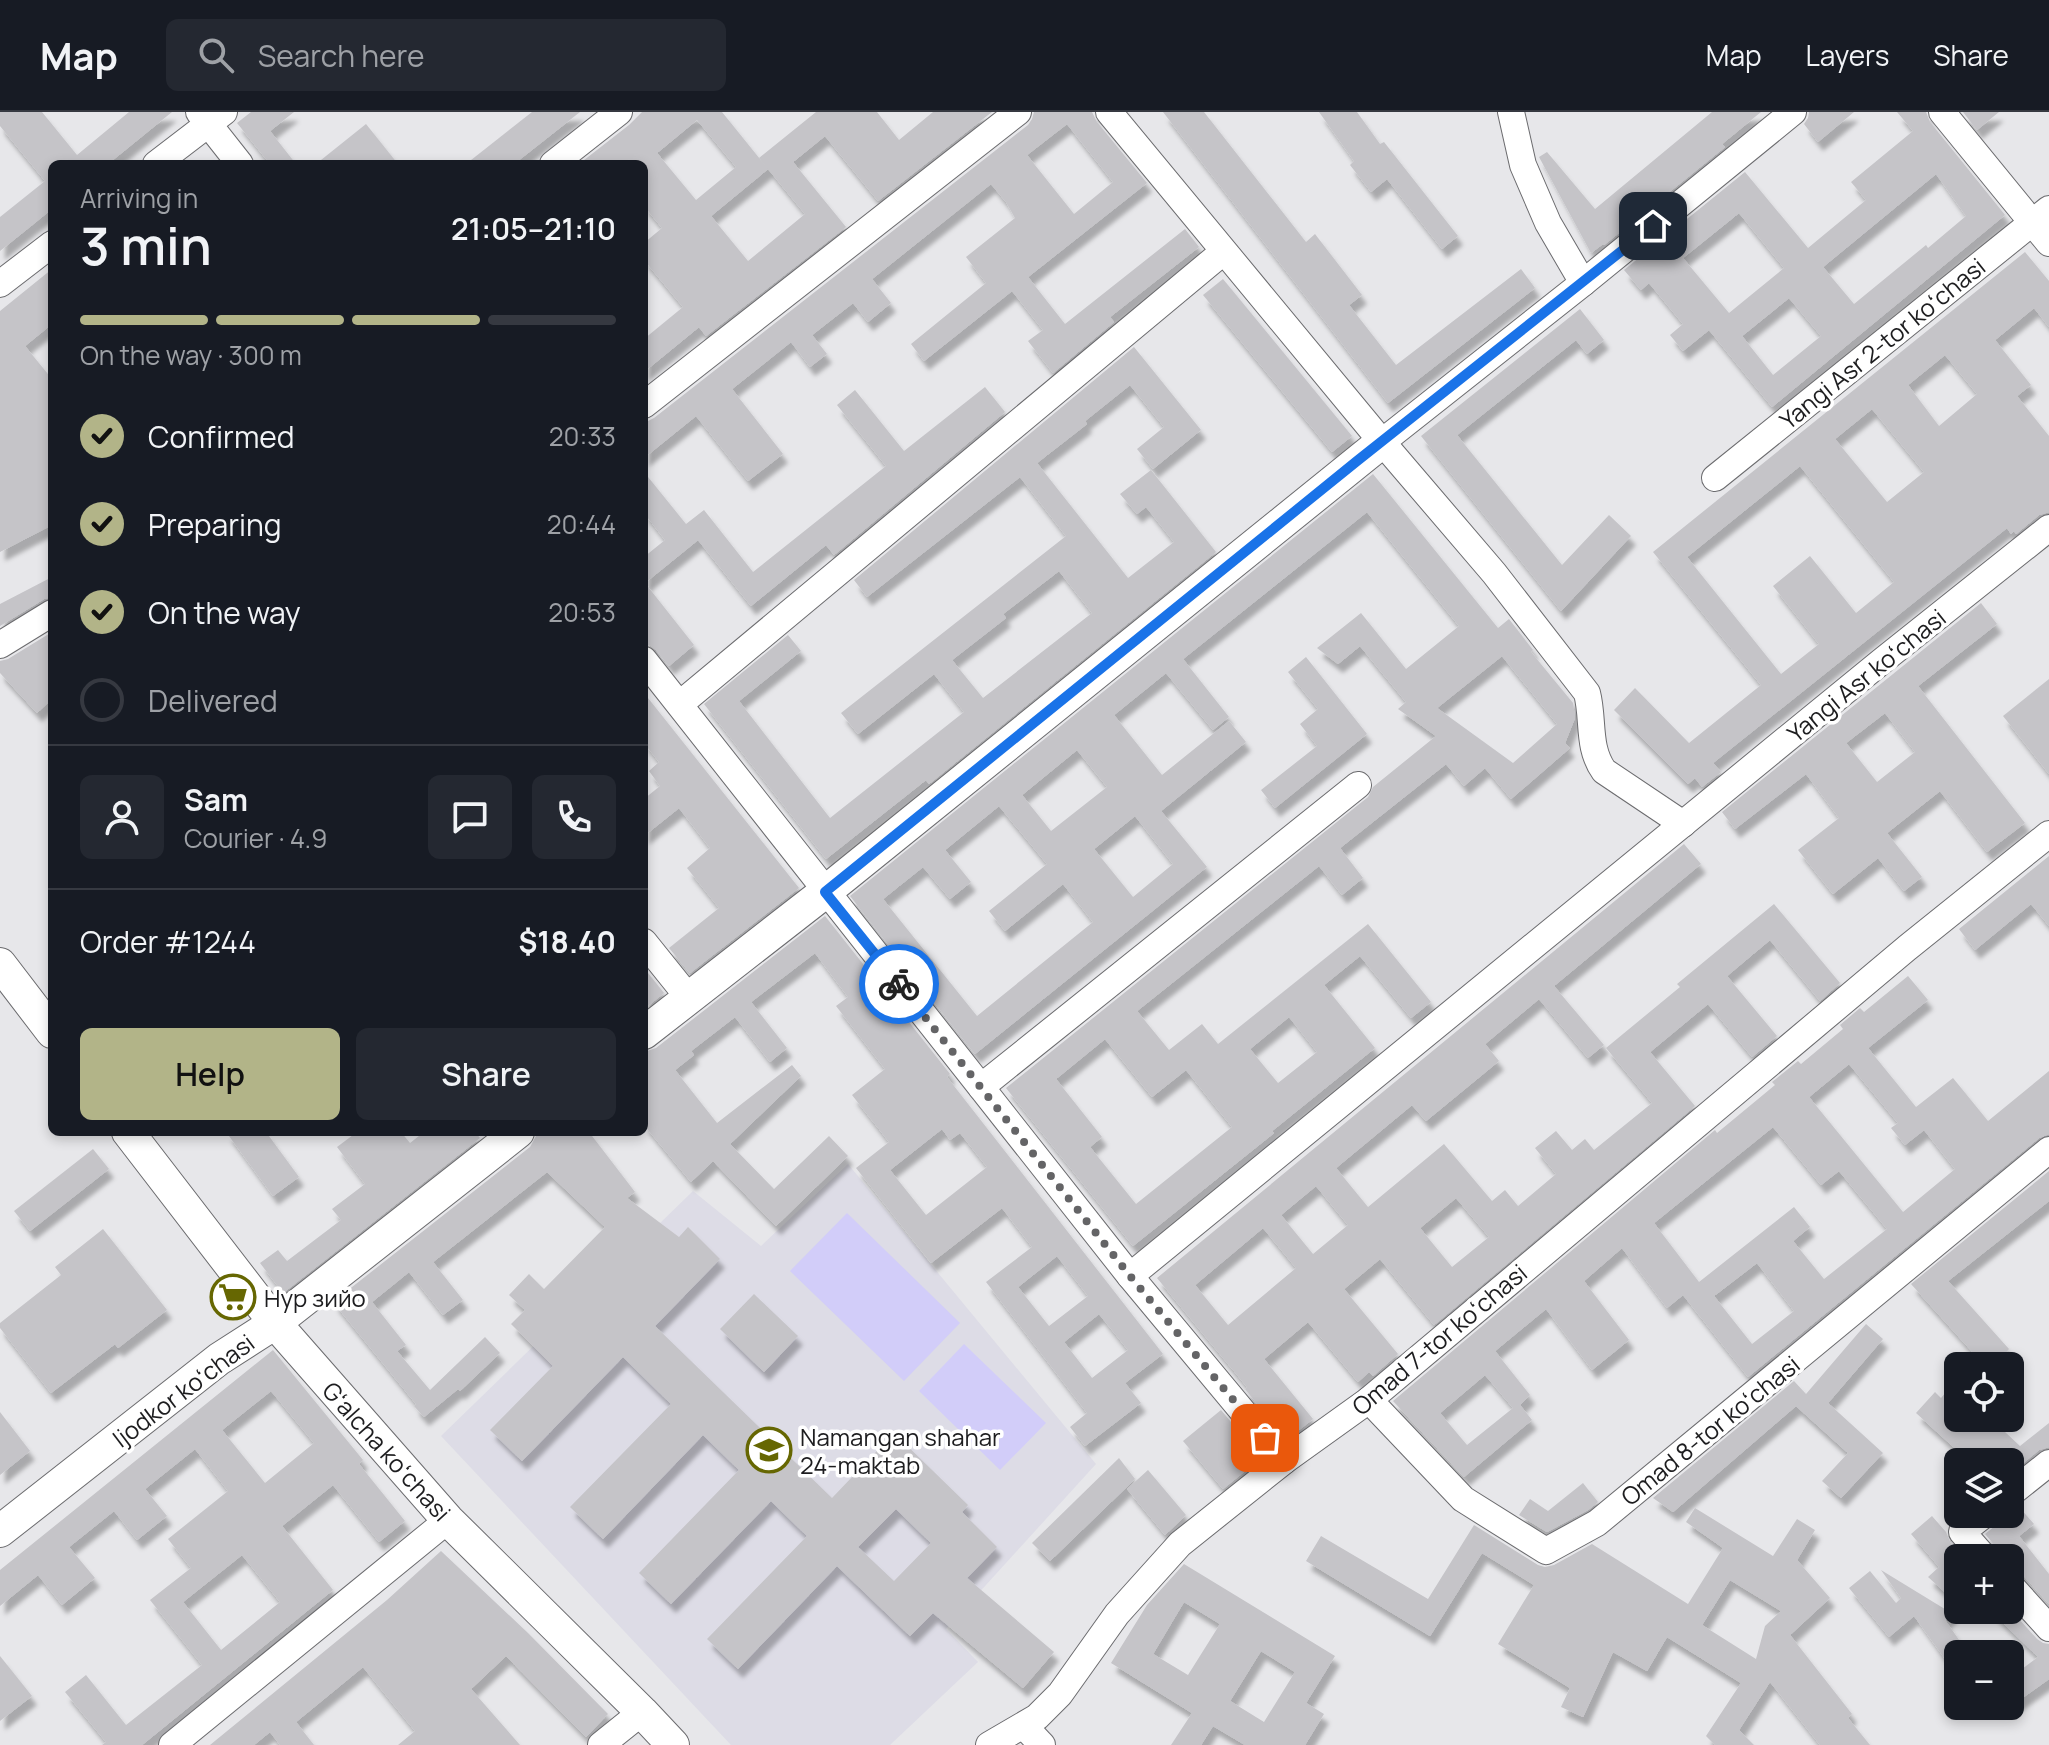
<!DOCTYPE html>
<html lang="en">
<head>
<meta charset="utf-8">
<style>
  :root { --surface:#171b24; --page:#242831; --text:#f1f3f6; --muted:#9ea1a6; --line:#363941; --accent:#b2b488 }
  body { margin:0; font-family:Manrope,sans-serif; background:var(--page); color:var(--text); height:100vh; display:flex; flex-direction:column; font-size:30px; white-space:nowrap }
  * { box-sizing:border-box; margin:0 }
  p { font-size:26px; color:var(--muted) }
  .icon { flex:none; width:44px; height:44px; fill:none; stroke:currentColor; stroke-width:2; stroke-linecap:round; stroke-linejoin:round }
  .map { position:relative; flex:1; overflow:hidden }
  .drawer { position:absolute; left:48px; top:48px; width:600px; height:976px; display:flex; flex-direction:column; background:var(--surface); border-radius:12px; box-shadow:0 4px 12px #0003 }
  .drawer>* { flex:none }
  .controls { position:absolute; left:1944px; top:1240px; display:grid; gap:16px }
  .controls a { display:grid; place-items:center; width:80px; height:80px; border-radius:12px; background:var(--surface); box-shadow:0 4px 12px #0003; font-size:40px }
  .pin { position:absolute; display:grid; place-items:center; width:68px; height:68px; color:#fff; margin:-34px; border-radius:16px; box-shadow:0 4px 12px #0006 }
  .courier { position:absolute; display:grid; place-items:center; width:80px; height:80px; margin:-40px; border:6px solid #1a73e8; border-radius:50%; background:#fff; color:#222; box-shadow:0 2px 10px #0007 }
  .head em { font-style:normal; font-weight:600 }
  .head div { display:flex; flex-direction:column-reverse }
  .head { display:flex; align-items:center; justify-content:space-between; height:136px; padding:0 32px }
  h1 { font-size:52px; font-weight:600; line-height:60px }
  .bar { display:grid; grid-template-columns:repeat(4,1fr); gap:12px 8px; align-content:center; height:96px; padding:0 32px }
  .bar i { height:10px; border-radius:6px; background:var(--line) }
  .bar .active { background:var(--accent) }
  .bar p { grid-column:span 4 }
  .line { display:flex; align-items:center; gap:20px; padding:0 32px; border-top:2px solid var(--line) }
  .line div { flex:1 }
  .round { display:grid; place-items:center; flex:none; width:84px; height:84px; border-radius:12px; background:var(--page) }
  ol { padding:0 32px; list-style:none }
  li { display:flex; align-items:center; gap:24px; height:88px }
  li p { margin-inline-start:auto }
  li .icon { padding:8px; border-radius:50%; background:var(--accent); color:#111; stroke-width:4 }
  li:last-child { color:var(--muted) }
  li i { width:44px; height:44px; border:4px solid var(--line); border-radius:50% }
  .primary-button { display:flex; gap:16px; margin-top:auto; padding:16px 32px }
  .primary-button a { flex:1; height:92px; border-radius:12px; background:var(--accent); color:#111; font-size:32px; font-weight:600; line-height:92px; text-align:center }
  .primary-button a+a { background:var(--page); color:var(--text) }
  header { display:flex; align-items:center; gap:48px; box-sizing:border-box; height:112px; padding:0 40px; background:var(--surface); border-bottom:2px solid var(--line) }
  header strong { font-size:38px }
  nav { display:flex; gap:44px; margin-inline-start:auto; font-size:28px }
  .search { width:560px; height:72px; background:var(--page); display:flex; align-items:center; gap:20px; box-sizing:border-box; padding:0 28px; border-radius:12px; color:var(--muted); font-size:30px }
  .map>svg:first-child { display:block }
</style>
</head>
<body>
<header>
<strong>Map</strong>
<div class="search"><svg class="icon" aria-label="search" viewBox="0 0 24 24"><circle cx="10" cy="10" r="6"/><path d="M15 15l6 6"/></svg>Search here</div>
<nav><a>Map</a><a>Layers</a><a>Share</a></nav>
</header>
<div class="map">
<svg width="2049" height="1633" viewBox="0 0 2049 1633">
  <defs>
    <filter id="shadow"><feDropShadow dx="5" dy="9" stdDeviation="2" flood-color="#0004"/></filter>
  </defs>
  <rect width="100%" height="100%" fill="#e7e7ea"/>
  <path fill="#dddce6" d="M848,1052l248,300 -150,165 32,33 -88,83h-159l-290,-309 252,-245 68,55z"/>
  <g fill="#d2cdf9">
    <path d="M847,1101l113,110 -56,58 -114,-110z"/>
    <path d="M964,1232l82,79 -46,47 -81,-79z"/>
  </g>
  <g fill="#c5c4c8" fill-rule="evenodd" filter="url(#shadow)">
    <path d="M0,0h42l35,43 52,-43h43l-64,52h-56v45l-52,42v-34l45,-36 -45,-55z"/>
    <path d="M251,0h43l-24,19 26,33h-26l-33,-41z"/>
    <path d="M532,0h48l-66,52h-48z"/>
    <path d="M642,0h80l46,57 -57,47 37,45 57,-47 -46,-56 57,-46h61l22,28 34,-28h59l-114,89 -53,-65 -32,26 53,65 -140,109 -7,-9 -55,45v-33l39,-32 -39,-47v-17l18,-15 -18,-22v-42h-65l50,-39zM697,8l39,47 -40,33 -39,-47z"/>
    <path d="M1034,0h58l5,10 50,61 -119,94 37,47 120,-95 14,18 -89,70 4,5 -61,51 -25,-32 15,-11 -31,-39 -88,70 -13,-17 75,-61 -20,-26 49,-39 -9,-16 -15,-18 -119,95 19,24 -23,19 -15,-19 -41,32 15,19 -17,13 -19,-25 -59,47 51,65 -35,27 -52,-65 -52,42v-35l10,-5 374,-293 4,-6zM1067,12l46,58 -39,32 -47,-59z"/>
    <path d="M1163,0h41l102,130 9,-8 47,61 -13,10 47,60 125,-96 14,19 -147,115z"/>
    <path d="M1319,0h38l23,32 4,-2 74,94 -16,13 -55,-70 -16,13 -21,-27 4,-4z"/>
    <path d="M1712,0h49l-39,32 3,3 -121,98 -1,-1 -12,9 -52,-96 8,-5 48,57z"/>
    <path d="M1809,0h45l-36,30 -14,-18 4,-6z"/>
    <path d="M1897,0h29l4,10 75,93 -233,192 -63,-77 -26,21 -13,-16 13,-11 -34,-41 -8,7 -17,-20 121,-98 63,76 58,-48 -15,-18 62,-51zM1936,62l30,42 -38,32 -2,-3 -72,59 -31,-37zM1739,101l45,55 -55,45 -46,-55zM1789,186l32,38 -48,39 -31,-39z"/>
    <path d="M1963,0h36l-22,18z"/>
    <path d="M366,12l32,40h-82z"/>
    <path d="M2025,140l24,29v46l-15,-19 -39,32 36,45 -14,11 32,40v76l-10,3 -23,19 -2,-3 -3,3 -4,-6 -294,235 8,9 -19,15 -7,-9 -7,6 -74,-74 21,-22 54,55 72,-58 -108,-133zM1945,243l32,39 -38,32 -31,-41zM1872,297l52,63 -37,30 -52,-63zM1800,354l94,116 -38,31 -46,-57 -37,30 46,58 -38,30 -94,-117z"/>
    <path d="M52,157v55l-27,22 27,33v146l-52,27v-241z"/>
    <path d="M1223,167l129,157 -20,16 -129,-157z"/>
    <path d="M1580,197l24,31 -17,14 -11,-14 -119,95 105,130 47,-50 22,21 -70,75 -140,-175z"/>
    <path d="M1134,235l67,83 -48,39 -16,-20 27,-22 -34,-42 -45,36 2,3 -50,39 91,115 46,-36 -28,-35 -9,7 -17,-20 31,-24 65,82 -287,232 -3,-4 -100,79 -122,-155 84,-69 13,16 -62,50 91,117 134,-106 -30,-38 -76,60 -17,-21 225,-177 -46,-59 -153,120 -13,-17zM1059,459l33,42 -109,85 -31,-38 54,-42 -3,-4z"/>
    <path d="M985,275l20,25 -171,143 -8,-10 -75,61 -53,-66 -53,43 49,62 -25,21 -13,-16 -5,-4 -7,-2v-87l21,-17 -21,-27v-41l42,52 18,-14 49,62 133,-106 -49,-61 18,-15 49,61z"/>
    <path d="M1373,362l125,154 11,-9 24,31 -2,2 42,51 2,15 -10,25 5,5 -59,51 -26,-31 -21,18 -18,-22 -106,84 23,30 -21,17 -23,-29 -182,145 32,39 33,-26 16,20 150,-120 63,78 -20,16 -51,-62 -36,29 51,63 -103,83 2,2 -141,113 -127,-158 362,-291 5,-10 63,-51 -38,-27 8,-7 -46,-56 -22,18 -21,-16 44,-35 45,56 53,-43 -92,-114 -184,147 46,58 -16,13 -47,-57 -52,42 48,60 67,-54 17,21 -85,69 46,56 -232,187 -125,-158zM1502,544l55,68 -44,39 -76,-55zM1077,638l30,37 -56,44 -29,-36zM999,694l48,58 -58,47 16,20 58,-47 30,38 -116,94 -94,-117 40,-32 27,32 21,-17 -26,-32zM1135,704l38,48 -40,33 -39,-48zM1289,905l28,35 -39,31 -28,-34zM1105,927l47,58 34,-27 46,57 -96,77 -46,-57 12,-10 -46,-58z"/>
    <path d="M52,465v20l-8,2 -44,27v-22z"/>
    <path d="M1981,491l16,21 -79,62 107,137 -38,29 -47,-61 -53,42 35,44 -18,14 -26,-33 -45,36 -35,-44 41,-32 -33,-44 -71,55 -13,-17zM1885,601l30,39 -38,30 -31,-39z"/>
    <path d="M52,520v67l-15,14 -37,-40v-12l8,-2z"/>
    <path d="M1306,545l61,77 -92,74 -14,-18 56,-44 -17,-22 18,-15 -30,-37z"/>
    <path d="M2049,567v95l-46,-58z"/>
    <path d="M644,581l155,195 -109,85 -21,-25 50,-40 -32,-40 23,-20 -31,-40 -35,28v-37l16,-13 -11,-15 10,-9 -15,-19z"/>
    <path d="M1684,732l17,20 -147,122 50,59 -16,13 -49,-59 -54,45 14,17 -73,60 -14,-16 -76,63 32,39 76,-63 48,57 13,-11 13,16 38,-32 -21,-26 21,-17 16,19 13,-11 9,11 58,-47 -46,-55 74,-61 -3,-3 97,-80 66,79 -20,18 -50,-61 -43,36 50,60 -25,21 -44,-53 -58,48 45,54 -261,219 -54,-66 -36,30 54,65 -25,22 -4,-4 -11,10 -50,-60 -44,37 49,60 -24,19 -2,-2 -2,2 -40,-49 2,-2 -90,-109zM1316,1074l32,39 -35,29 -32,-39zM1456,1086l33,39 -37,30 -32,-39zM1263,1116l33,40 -68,57 -33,-40z"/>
    <path d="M2049,744v70l-18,-22 -56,46 -16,-21z"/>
    <path d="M825,804l125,158 -3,3 216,277 -38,29 16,20 -56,43 -15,-19 17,-14 -101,-131 46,-35 -30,-39 -71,55 -75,-95 33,-26 -37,-47 33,-26 -49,-63 12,-9 -33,-44 -64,49 36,46 -17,14 -35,-45 -44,34 3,4 -19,15 42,53 75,-58 9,11 -71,68 44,45 55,-53 19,20 -72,70 -63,-65 -22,21 -47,-57v-73l12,-4zM942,1017l8,11 10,-7 27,34 -61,48 -36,-45zM1057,1144l31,40 -39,30 -31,-39zM1099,1202l29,36 -36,28 -28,-36z"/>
    <path d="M644,856l20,25 -20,16z"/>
    <path d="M1908,864l20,24 -60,48 48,59 37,-29 35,43 61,-50v63l-10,4 -291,239 -65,-82 -16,13 -45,-60 -38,33 45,59 -37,30 -46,-61 -51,42 35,44 -10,10 12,15 -68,57 -71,-76 322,-271 2,3 58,-48 -3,-3 26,-21 3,3 42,-35 -3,-4 20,-17 4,4zM1849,952l49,59 -7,5 14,17 19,-15 31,39 -52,43 -94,-115zM1773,1015l48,58 18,-14 48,58 -63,50 -31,-38 17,-14 -16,-20 -95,75 -45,-59zM1757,1151l37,48 -42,33 -38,-48zM1485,1263l28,33 -46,37 -27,-32z"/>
    <path d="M226,1020h40l33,45 -26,19z"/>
    <path d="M357,1020h44l9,11 14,-11h51l5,6 -197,155 -23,-30 18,-13 9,11 54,-41 -9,-11 33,-25 -28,-37z"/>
    <path d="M542,1020h47l46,60 -8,6 52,39 9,-10 32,32 -65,67 177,172 62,-65 74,72 -6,7 35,35 -30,31 87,74 -31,36 -90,-75 -23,23 -73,-70 -99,103 -31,-30 100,-103 -36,-35 -100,103 -32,-31 100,-103 -36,-35 -100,104 -33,-32 101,-103 -48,-47 -101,104 -32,-31 63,-64 -42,-42 14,-14 -16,-15 20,-21 15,15 61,-62 -58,-55 -114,90 30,38 -20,15 -34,-43 -37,30 34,43 -9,6 33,39 55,-53 15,16 -40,38 -2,-2 -34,28 -10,-11 2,-2 -83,-102 197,-155 6,-11zM896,1397l35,34 -37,38 -36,-34z"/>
    <path d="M93,1037l16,20 -79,62 -16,-20z"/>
    <path d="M2049,1059v30l-101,80 61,68 -15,17h-26l8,-10 -65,-72z"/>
    <path d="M103,1117l64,81 -49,38 -3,-4 -64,49 -51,-65v-5l61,-48 -6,-8z"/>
    <path d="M754,1182l44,42 -34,36 -44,-43z"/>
    <path d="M1866,1212l17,15 -55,64 55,50 -42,45 -19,-17 26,-28 -52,-47 -123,106 -20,-14 141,-117 12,13z"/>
    <path d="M273,1238l90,110 -4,4 46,57 -26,21 -46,-57 -51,41 51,64 -191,155h-40l4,-3 -41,-50 21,-17 40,50 76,-60 -52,-65 41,-32 -23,-29 60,-48 -33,-42 -50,40 22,27 -30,24 -23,-29 -45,36 26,31 -33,27 -24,-30 -38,31v-36zM271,1279l43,52 -49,40 -43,-53zM242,1443l38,47 -59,48 -38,-48z"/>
    <path d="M1958,1266v40h32l30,28 29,-23v24l-10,3 -29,24v-12h-40l-54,-49 19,-21 6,6z"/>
    <path d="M1221,1298l40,48 -38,31 -40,-48z"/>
    <path d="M0,1300l30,39 -30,24z"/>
    <path d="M1119,1346l16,21 -85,82 -18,-18z"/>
    <path d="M1148,1358l38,45 -21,20 -38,-46z"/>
    <path d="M1583,1371l15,19 -10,8 -41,22 -28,-17 11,-16 18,12z"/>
    <path d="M2019,1395l15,17 -15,12 30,38v30l-27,-30 -6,-4 -6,-1v-11h-9l-4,-10 -12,-14z"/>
    <path d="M1695,1396l78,48 24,-37 18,11 -18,30 33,38 -40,37 62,79 -4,4 22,27h-50l-50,-63 -31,48 15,15h-39l-9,-9 35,-53 -74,-46 -20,34 -34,-19 -30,65 -22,-10 9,-19 -72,-44 36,-59 -52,-32 -52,83 -124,-75 15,-25 107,63 46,-74 64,40 7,2 9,-2 38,-21 96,60 35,-56 -37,-26zM1730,1468l51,31 -16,15 -9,33 -54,-34z"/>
    <path d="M1932,1404l14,16 4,10 8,10v4l2,-2 4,4h-6v46l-30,-27 11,-10 -28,-33z"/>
    <path d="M441,1439l87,82 80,81 -22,23 -80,-81 -35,33 49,56h-122l17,-14 -52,-64 -67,55 18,23h-34l-10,-13 -16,13h-44l177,-145z"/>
    <path d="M1184,1452l151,92 -29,47 18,11 -19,31h-60l-32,-19 -12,19h-30l21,-32 -81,-50 36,-58zM1184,1490l36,22 -32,51 -35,-21zM1261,1539l34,21 -31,50 -34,-21z"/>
    <path d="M1881,1458l72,44 -8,6 24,34h-11v23l-44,-61 -25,21 -40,-49 21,-17 26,32 5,-5z"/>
    <path d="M2010,1497l27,30 6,4 6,1v35l-39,28v-29l28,-21 -48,-47z"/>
    <path d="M0,1544l32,40 -32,25z"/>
  </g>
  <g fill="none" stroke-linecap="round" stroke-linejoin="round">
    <g stroke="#6b6b6e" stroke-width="28">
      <g id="minor">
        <path d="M199,0l41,52"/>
        <path d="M1109,0l273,330 112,131 93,120c7,27 0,54 17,78l79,53"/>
        <path d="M1511,0l12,53 25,58 35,60"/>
        <path d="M1942,0l107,131"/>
        <path d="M156,52l68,-52"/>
        <path d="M553,52l66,-52"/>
        <path d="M0,172l52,-40"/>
        <path d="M644,293l374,-293"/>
        <path d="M1382,330l201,-159 210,-171"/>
        <path d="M1715,366l334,-269"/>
        <path d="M0,533l52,-32"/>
        <path d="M644,548l486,616 154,185"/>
        <path d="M680,592l543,-452"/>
        <path d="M644,830l45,56"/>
        <path d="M981,975l377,-302"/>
        <path d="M1130,1164l752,-615 167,-133"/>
        <path d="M1369,1288l94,99 83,52 51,-28 452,-373"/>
        <path d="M2010,1382l39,-31"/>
        <path d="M1985,1402l-23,18 23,26"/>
        <path d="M2010,1473l39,43"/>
        <path d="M1024,1614l18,19"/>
        <path d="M172,1633l276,-225"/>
        <path d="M601,1633l41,-33"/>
        <path d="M989,1633l48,-28 23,-23 57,-80 63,-70 104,-83 85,-61 538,-452 142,-114"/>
      </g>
    </g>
    <g stroke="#6b6b6e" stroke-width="34">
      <g id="tertiary">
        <path d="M0,852l52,68"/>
        <path d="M644,921l181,-141 557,-450"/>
        <path d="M128,1020l147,191 173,197 194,192 31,33"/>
        <path d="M0,1419l219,-172 56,-36 243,-191"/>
      </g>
    </g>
    <use href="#minor" stroke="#fff" stroke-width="26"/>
    <use href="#tertiary" stroke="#fff" stroke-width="32"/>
  </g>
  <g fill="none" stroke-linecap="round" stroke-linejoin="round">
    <path stroke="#646466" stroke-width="8" stroke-dasharray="0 14.4" d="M899,872l231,292 135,162"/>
    <path stroke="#1a73e8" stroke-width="10" d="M899,872l-74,-92 532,-431 296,-235"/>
  </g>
  <defs>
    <g id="supermarket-ring" transform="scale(2.3)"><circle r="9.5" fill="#fff" stroke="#666702" stroke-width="1.5"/><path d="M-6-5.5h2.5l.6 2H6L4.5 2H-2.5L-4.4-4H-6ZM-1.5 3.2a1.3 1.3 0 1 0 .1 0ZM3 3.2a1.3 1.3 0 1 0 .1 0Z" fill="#666702"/></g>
    <g id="school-ring" transform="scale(2.3)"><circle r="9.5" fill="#fff" stroke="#666702" stroke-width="1.5"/><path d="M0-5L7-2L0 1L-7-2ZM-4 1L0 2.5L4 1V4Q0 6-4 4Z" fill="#666702"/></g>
  </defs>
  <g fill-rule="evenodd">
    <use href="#supermarket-ring" x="233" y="1185"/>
    <use href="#school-ring" x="769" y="1338"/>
  </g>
  <g text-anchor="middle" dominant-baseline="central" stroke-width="7" stroke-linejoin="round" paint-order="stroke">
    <g font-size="24" fill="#1d1d1f" stroke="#fff">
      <text transform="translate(1882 231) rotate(-39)">Yangi Asr 2-tor koʻchasi</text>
      <text transform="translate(1866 563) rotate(-39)">Yangi Asr koʻchasi</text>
      <text transform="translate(1439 1227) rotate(-40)">Omad 7-tor koʻchasi</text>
      <text transform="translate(183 1278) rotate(-37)">Ijodkor koʻchasi</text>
      <text transform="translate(1710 1318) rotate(-39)">Omad 8-tor koʻchasi</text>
      <text transform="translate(387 1339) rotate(48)">Gʻalcha koʻchasi</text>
    </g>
    <g font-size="24" fill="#1d1d1f" stroke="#fff" text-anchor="start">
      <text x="264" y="1185">Нур зийо</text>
      <text x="800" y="1324">Namangan shahar<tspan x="800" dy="28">24-maktab</tspan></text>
    </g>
  </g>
</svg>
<div class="controls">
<a><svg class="icon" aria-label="locate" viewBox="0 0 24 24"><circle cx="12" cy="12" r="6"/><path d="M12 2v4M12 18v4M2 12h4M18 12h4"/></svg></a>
<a><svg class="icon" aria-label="layers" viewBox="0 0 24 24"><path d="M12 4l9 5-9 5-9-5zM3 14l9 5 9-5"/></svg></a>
<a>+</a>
<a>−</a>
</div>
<div class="pin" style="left:1265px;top:1326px;background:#ea580c"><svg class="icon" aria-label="bag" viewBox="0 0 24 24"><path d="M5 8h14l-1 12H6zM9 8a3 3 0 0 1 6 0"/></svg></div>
<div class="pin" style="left:1653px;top:114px;background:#1f2937"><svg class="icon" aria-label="home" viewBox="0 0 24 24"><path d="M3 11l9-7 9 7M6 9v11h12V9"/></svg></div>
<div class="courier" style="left:899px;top:872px"><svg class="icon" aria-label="bike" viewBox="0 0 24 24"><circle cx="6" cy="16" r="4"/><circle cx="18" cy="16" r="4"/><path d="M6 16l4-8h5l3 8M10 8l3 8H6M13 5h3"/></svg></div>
<section class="drawer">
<div class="head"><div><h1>3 min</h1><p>Arriving in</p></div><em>21:05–21:10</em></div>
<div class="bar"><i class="active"></i><i class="active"></i><i class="active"></i><i></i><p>On the way · 300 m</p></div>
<ol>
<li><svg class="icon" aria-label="check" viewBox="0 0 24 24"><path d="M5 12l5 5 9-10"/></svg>Confirmed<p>20:33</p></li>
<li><svg class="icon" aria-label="check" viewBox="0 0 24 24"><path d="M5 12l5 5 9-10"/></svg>Preparing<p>20:44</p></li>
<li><svg class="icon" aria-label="check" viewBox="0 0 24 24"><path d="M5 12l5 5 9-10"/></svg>On the way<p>20:53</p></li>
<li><i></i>Delivered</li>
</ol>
<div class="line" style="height:144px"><a class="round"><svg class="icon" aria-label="person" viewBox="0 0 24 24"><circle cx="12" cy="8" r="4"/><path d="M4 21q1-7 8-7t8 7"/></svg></a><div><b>Sam</b><p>Courier · 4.9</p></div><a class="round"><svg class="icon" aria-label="chat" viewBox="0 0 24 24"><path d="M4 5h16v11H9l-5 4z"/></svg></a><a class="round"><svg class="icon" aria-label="phone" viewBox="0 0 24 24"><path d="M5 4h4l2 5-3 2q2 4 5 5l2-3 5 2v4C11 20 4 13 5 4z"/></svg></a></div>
<div class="line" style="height:104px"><div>Order #1244</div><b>$18.40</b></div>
<div class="primary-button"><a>Help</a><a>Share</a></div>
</section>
</div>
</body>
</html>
